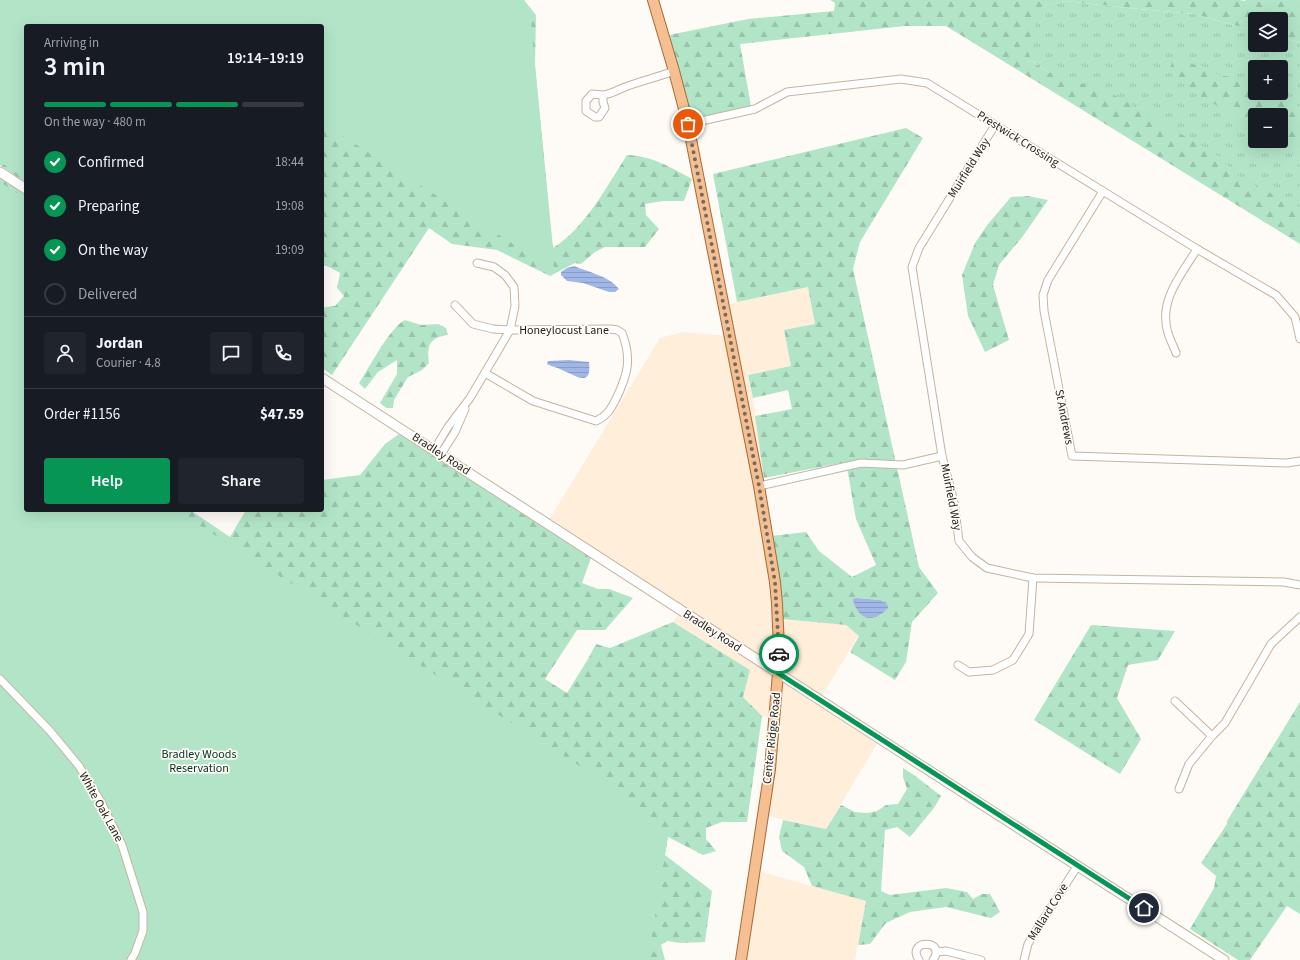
<!DOCTYPE html>
<html lang="en">
<head>
<meta charset="utf-8">
<style>
  :root { --surface:#171b24; --page:#20242c; --text:#f1f3f6; --muted:#9ea1a6; --line:#363941; --accent:#069555 }
  body { margin:0; font-family:"Source Sans 3",sans-serif; background:var(--page); color:var(--text); height:100vh; display:flex; flex-direction:column; font-size:15px; white-space:nowrap }
  * { box-sizing:border-box; margin:0 }
  p { font-size:13px; color:var(--muted) }
  .icon { flex:none; width:22px; height:22px; fill:none; stroke:currentColor; stroke-width:2; stroke-linecap:round; stroke-linejoin:round }
  .map { position:relative; flex:1; overflow:hidden }
  .drawer { position:absolute; left:24px; top:24px; width:300px; height:488px; display:flex; flex-direction:column; background:var(--surface); border-radius:4px; box-shadow:0 4px 16px #0002 }
  .drawer>* { flex:none }
  .buttons { position:absolute; left:1248px; top:12px; display:grid; gap:8px }
  .buttons a { display:grid; place-items:center; width:40px; height:40px; border-radius:4px; background:var(--surface); box-shadow:0 4px 16px #0002; font-size:20px }
  .pin { position:absolute; display:grid; place-items:center; width:34px; height:34px; color:#fff; margin:-17px; border:2px solid #fff; border-radius:50%; box-shadow:0 1px 4px #0007 }
  .courier { position:absolute; display:grid; place-items:center; width:40px; height:40px; margin:-20px; border:3px solid #069555; border-radius:50%; background:#fff; color:#222; box-shadow:0 1px 5px #0007 }
  .headline em { font-style:normal; font-weight:600 }
  .headline div { display:flex; flex-direction:column-reverse }
  .headline { display:flex; align-items:center; justify-content:space-between; height:68px; padding:0 20px }
  h1 { font-size:26px; font-weight:600; line-height:30px }
  .bar { display:grid; grid-template-columns:repeat(4,1fr); gap:6px 4px; align-content:center; height:48px; padding:0 20px }
  .bar i { height:5px; border-radius:3px; background:var(--line) }
  .bar .active { background:var(--accent) }
  .bar p { grid-column:span 4 }
  .line { display:flex; align-items:center; gap:10px; padding:0 20px; border-top:1px solid var(--line) }
  .line div { flex:1 }
  .round { display:grid; place-items:center; flex:none; width:42px; height:42px; border-radius:4px; background:var(--page) }
  ol { padding:0 20px; list-style:none }
  li { display:flex; align-items:center; gap:12px; height:44px }
  li p { margin-inline-start:auto }
  li .icon { padding:4px; border-radius:50%; background:var(--accent); color:#fff; stroke-width:4 }
  li:last-child { color:var(--muted) }
  li i { width:22px; height:22px; border:2px solid var(--line); border-radius:50% }
  .primary-button { display:flex; gap:8px; margin-top:auto; padding:8px 20px }
  .primary-button a { flex:1; height:46px; border-radius:4px; background:var(--accent); color:#fff; font-size:16px; font-weight:600; line-height:46px; text-align:center }
  .primary-button a+a { background:var(--page); color:var(--text) }
  .map>svg:first-child { display:block }
</style>
</head>
<body>
<div class="map">
<svg width="1300" height="960" viewBox="0 0 1300 960">
  <defs>
    <pattern id="grass-tufts" width="24" height="20" patternUnits="userSpaceOnUse"><rect width="24" height="20" fill="#b2e5c8"/><path d="M3 7l-1-3M5 7V3M7 7l1-3M15 17l-1-3M17 17v-4M19 17l1-3" fill="none" stroke="#99c4ab"/></pattern>
    <pattern id="forest-firs" width="22" height="20" patternUnits="userSpaceOnUse"><rect width="22" height="20" fill="#b2e5c8"/><path d="M5 1l3.5 6h-7zM16 11l3.5 6h-7z" fill="#99c4ab"/></pattern>
    <pattern id="water-rules" width="6" height="5" patternUnits="userSpaceOnUse"><rect width="6" height="5" fill="#9fb6e6"/><path d="M0 2.5h6" fill="none" stroke="#899cc5"/></pattern>
  </defs>
  <rect width="100%" height="100%" fill="#fefbf6"/>
  <g fill="#ffeed9">
    <path d="M809,287l6,38 -24,41 -43,9 5,23 11,80 18,141 64,6 13,10 -38,62 61,39 -56,93 -59,-13 10,-95 -15,-5 -19,-19 7,-27 -77,-48 9,-15 -133,-87 111,-182 23,-6 43,4 -5,-28 16,-6z"/>
    <path d="M758,871l108,30 -11,59h-111z"/>
  </g>
  <path fill="url(#grass-tufts)" fill-rule="evenodd" d="M1066,1l62,7 67,6 60,17v14h26v-7l19,4v177l-235,-135 -51,-36 22,-42zM1255,67h26v26h-26zM1255,115h26v26h-26z"/>
  <g fill="url(#forest-firs)" fill-rule="evenodd">
    <path d="M0,0h524l12,15 -1,50 18,183c32,-20 54,-62 74,-93 25,1 43,12 65,24l-8,22h-21l-18,3 1,11 13,14 -14,18h-40l-10,5 -14,12 -6,-1 -25,13 -53,-26 -45,-6 -23,-16 -97,147 -10,-7v-57l3,-4 10,-1 9,-10 -7,-8 3,-15 -11,-6 -7,-2v-239h-296v157l-26,-18z"/>
    <path d="M830,0h410l5,1v-1h55v42l-19,-4v-19h-26v12l-60,-17 -67,-6 -62,-7 -22,4 -18,42 6,14 16,11 63,21 109,64 15,17 52,28 13,11v31l-354,-218h-41l-165,18 11,62 -61,14 -21,-85 79,-16 86,-8 1,-8z"/>
    <path d="M1178,59c13,2 23,10 35,14 14,5 27,3 42,11v9h15l9,7 8,3 13,8v47l-24,-17h5v-26h-26v12l-57,-32 -28,-26 2,-8z"/>
    <path d="M906,128l17,10 -63,104 -7,27 66,298 19,26 -26,29 -6,40 -11,18 -45,-28 9,-16 -13,-11 -64,-6 -11,-83 35,-4 13,19 33,26 24,-12 -20,-46 -10,-57 -82,16 -9,-62 37,-7 -4,-19 -35,8 -5,-23 43,-9 -7,-36 31,-6 -7,-37 -71,15 -24,-128zM857,598l23,2 -22,11 -5,-9z"/>
    <path d="M0,173l26,17v320h164l40,27 16,-27h76v-30l38,-5 25,-31 14,-10 192,124 -9,25 16,6h11l24,9 -28,32h-28l-32,49 22,14 21,-34 8,-15 14,4 63,-26 77,48 -7,27 19,19 -15,106h-25l-16,6v11l10,12 -13,4 -35,-18 -3,18 47,36 -7,51 -25,1 -13,-2 -6,4 4,15h-665z"/>
    <path d="M1028,196l20,4 -25,36 -24,29 -6,20 16,55 -24,12 -17,-36 -6,-41 13,-32 13,-19 23,-27z"/>
    <path d="M405,320l16,5 17,-1 8,4 2,7c-19,3 -21,10 -19,28l-7,7 -14,7 -14,23 -1,8h-7l-6,-5 17,-29v-14l-19,12 -13,17 -6,-6c10,-15 31,-56 46,-63z"/>
    <path d="M1091,625l84,6 -17,29 -30,5 -11,33 24,41 -21,35 -86,-54z"/>
    <path d="M1300,702v212l-13,-8 -37,54h-12l-48,-31 24,-41 2,-12 -15,-13 26,-39v-3z"/>
    <path d="M903,768l11,7 27,21 -7,12 -24,29 -13,-10 -12,3 -4,61 9,4 56,-7 21,4 6,7 9,-5h8l10,18 -9,6 -45,-11 -36,5 -24,11 -16,21 -12,1 8,-44 -54,-15 -8,-19 -22,-16 -3,-14 4,-17 43,9 15,-24 14,7 12,1 10,-2 9,-6 12,-1 9,-15 -4,-12z"/>
  </g>
  <g fill="#b2e5c8">
    <path d="M0,0h509l21,11 24,259 -232,-147v-97h-296v153l-26,-17z"/>
    <path d="M0,182l26,17v311h149l463,293 -2,5 4,10 28,17 -20,125h-648z"/>
  </g>
  <g fill="url(#water-rules)">
    <path d="M574,266c14,6 35,10 45,23l-4,3h-6l-26,-9 -16,-2 -6,-6v-3l6,-4z"/>
    <path d="M569,360l20,2c3,27 -14,13 -27,8 -5,-3 -10,-3 -15,-6l1,-3z"/>
    <path d="M857,598l23,2 7,4 1,4c-10,11 -24,15 -32,0 -2,-4 -3,-5 -3,-9z"/>
  </g>
  <g fill="none" stroke-linecap="round" stroke-linejoin="round">
    <g stroke="#c3b4a0" stroke-width="9">
      <g id="street">
        <path d="M603,95v7l2,6 -6,9h-4l-9,-6v-10l6,-7 11,1c9,-1 14,-5 22,-8 16,-6 33,-10 49,-16"/>
        <path d="M688,124l67,-15 32,-17 114,-13 26,4 270,166 79,46 19,22 5,22"/>
        <path d="M995,125l-76,123 -7,19 30,189 12,46 5,39 13,16 15,11 46,10 251,4 16,3"/>
        <path d="M1103,191l-55,89 -5,15 1,16 28,145 215,7 13,-2"/>
        <path d="M455,305l18,19 20,5 17,1 101,-1 6,1 5,3c10,26 6,41 -6,66 -6,11 -8,16 -20,22l-63,-20 -48,-28"/>
        <path d="M1176,353c-2,-6 -6,-13 -8,-20 -10,-32 13,-58 29,-84"/>
        <path d="M434,450l14,-23 22,-29 40,-68 5,-24 -1,-19 -9,-12 -11,-8 -17,-4"/>
        <path d="M441,454l14,-22 10,-23"/>
        <path d="M759,486l102,-23 42,2 39,-9"/>
        <path d="M958,665l11,7 24,-2 20,-10 16,-26 4,-56"/>
        <path d="M0,679l50,52 29,35 22,36 21,43 21,67v19l-8,22 -4,7"/>
        <path d="M1175,701l37,35"/>
        <path d="M1179,789l10,-25 23,-28 13,-13 46,-79 29,-27"/>
        <path d="M936,952l10,-1 35,9"/>
        <path d="M919,960c-14,-21 29,-21 14,0"/>
        <path d="M1024,960l4,-16 4,-7 46,-72"/>
      </g>
    </g>
    <g stroke="#c3b4a0" stroke-width="11">
      <g id="secondary">
        <path d="M0,172l26,17"/>
        <path d="M322,378l586,379 316,203"/>
      </g>
    </g>
    <g stroke="#a76b37" stroke-width="12">
      <path id="primary" d="M653,0l21,71 14,53 71,362 16,96 2,21 2,46 -1,24 -8,96 -29,191"/>
    </g>
    <use href="#street" stroke="#fff" stroke-width="7"/>
    <use href="#secondary" stroke="#fff" stroke-width="9"/>
    <use href="#primary" stroke="#f5bf91" stroke-width="10"/>
  </g>
  <g fill="none" stroke-linecap="round" stroke-linejoin="round">
    <path stroke="#706b65" stroke-width="4" stroke-dasharray="0 7.2" d="M688,124l71,362 16,96 4,72"/>
    <path stroke="#069555" stroke-width="5" d="M779,654l-1,19 366,235"/>
  </g>
  <g text-anchor="middle" dominant-baseline="central" stroke-width="3.5" stroke-linejoin="round" paint-order="stroke">
    <g font-size="12" fill="#241e17" stroke="#fefbf6">
      <text transform="translate(1018 139) rotate(32)">Prestwick Crossing</text>
      <text transform="translate(969 168) rotate(-58)">Muirfield Way</text>
      <text x="564" y="330">Honeylocust Lane</text>
      <text transform="translate(1064 417) rotate(79)">St Andrews</text>
      <text transform="translate(441 454) rotate(33)">Bradley Road</text>
      <text transform="translate(951 497) rotate(79)">Muirfield Way</text>
      <text transform="translate(712 631) rotate(33)">Bradley Road</text>
      <text transform="translate(772 738) rotate(-84)">Center Ridge Road</text>
      <text transform="translate(101 807) rotate(61)">White Oak Lane</text>
      <text transform="translate(1048 912) rotate(-58)">Mallard Cove</text>
    </g>
    <g font-size="12" fill="#02321e" stroke="#fefbf6">
      <text x="199" y="754">Bradley Woods<tspan x="199" dy="14">Reservation</tspan></text>
    </g>
  </g>
</svg>
<div class="buttons">
<a><svg class="icon" aria-label="layers" viewBox="0 0 24 24"><path d="M12 4l9 5-9 5-9-5zM3 14l9 5 9-5"/></svg></a>
<a>+</a>
<a>−</a>
</div>
<div class="pin" style="left:688px;top:124px;background:#ea580c"><svg class="icon" aria-label="bag" viewBox="0 0 24 24"><path d="M5 8h14l-1 12H6zM9 8a3 3 0 0 1 6 0"/></svg></div>
<div class="pin" style="left:1144px;top:908px;background:#1f2937"><svg class="icon" aria-label="home" viewBox="0 0 24 24"><path d="M3 11l9-7 9 7M6 9v11h12V9"/></svg></div>
<div class="courier" style="left:779px;top:654px"><svg class="icon" aria-label="car" viewBox="0 0 24 24"><path d="M5 17H2v-5l4-1 3-4h7l3 4 3 1v5h-3M9 17h6M6 11h13"/><circle cx="7" cy="17" r="2"/><circle cx="17" cy="17" r="2"/></svg></div>
<section class="drawer">
<div class="headline"><div><h1>3 min</h1><p>Arriving in</p></div><em>19:14–19:19</em></div>
<div class="bar"><i class="active"></i><i class="active"></i><i class="active"></i><i></i><p>On the way · 480 m</p></div>
<ol>
<li><svg class="icon" aria-label="check" viewBox="0 0 24 24"><path d="M5 12l5 5 9-10"/></svg>Confirmed<p>18:44</p></li>
<li><svg class="icon" aria-label="check" viewBox="0 0 24 24"><path d="M5 12l5 5 9-10"/></svg>Preparing<p>19:08</p></li>
<li><svg class="icon" aria-label="check" viewBox="0 0 24 24"><path d="M5 12l5 5 9-10"/></svg>On the way<p>19:09</p></li>
<li><i></i>Delivered</li>
</ol>
<div class="line" style="height:72px"><a class="round"><svg class="icon" aria-label="person" viewBox="0 0 24 24"><circle cx="12" cy="8" r="4"/><path d="M4 21q1-7 8-7t8 7"/></svg></a><div><b>Jordan</b><p>Courier · 4.8</p></div><a class="round"><svg class="icon" aria-label="chat" viewBox="0 0 24 24"><path d="M4 5h16v11H9l-5 4z"/></svg></a><a class="round"><svg class="icon" aria-label="phone" viewBox="0 0 24 24"><path d="M5 4h4l2 5-3 2q2 4 5 5l2-3 5 2v4C11 20 4 13 5 4z"/></svg></a></div>
<div class="line" style="height:52px"><div>Order #1156</div><b>$47.59</b></div>
<div class="primary-button"><a>Help</a><a>Share</a></div>
</section>
</div>
</body>
</html>
